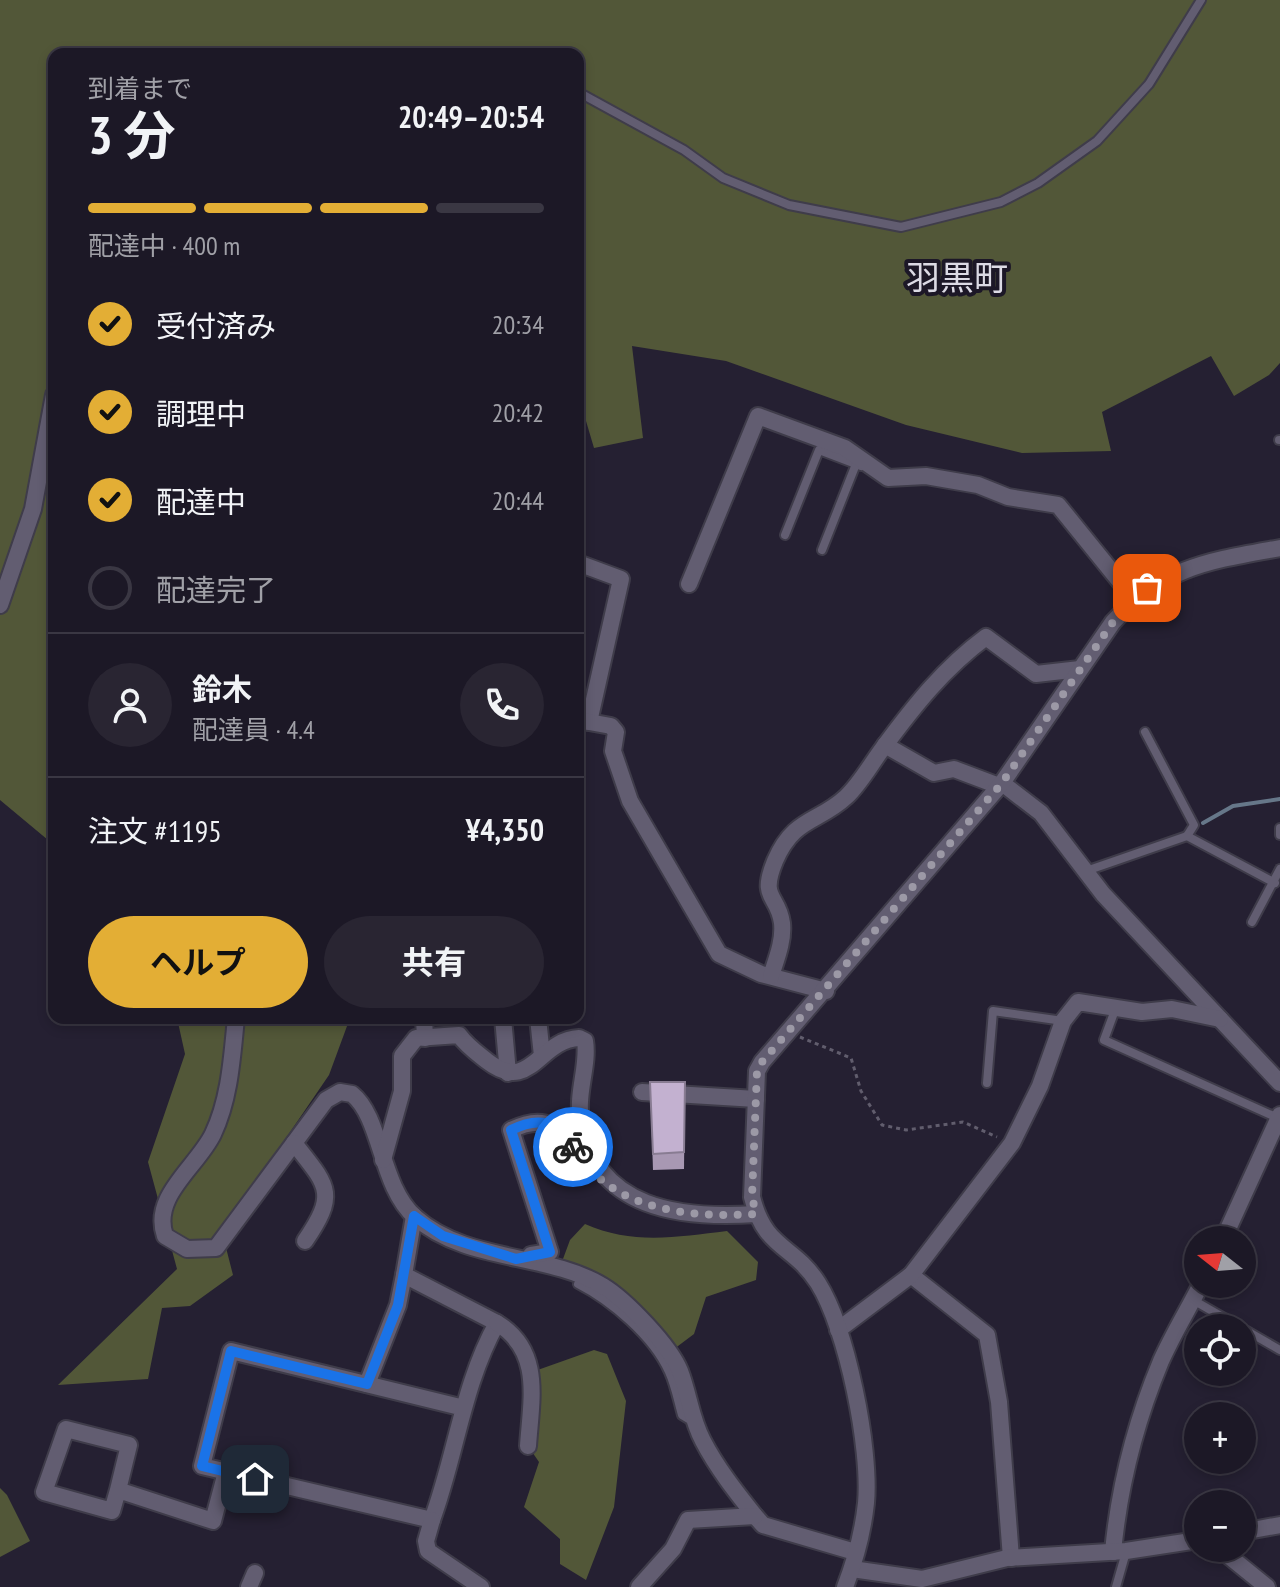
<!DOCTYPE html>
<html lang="ja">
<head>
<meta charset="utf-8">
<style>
  :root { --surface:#1c1826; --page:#292532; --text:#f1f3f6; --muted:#a0a0a7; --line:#3a3743; --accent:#e3ae35 }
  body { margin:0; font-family:"PT Sans Narrow","Noto Sans JP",sans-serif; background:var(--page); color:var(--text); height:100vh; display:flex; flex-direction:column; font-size:30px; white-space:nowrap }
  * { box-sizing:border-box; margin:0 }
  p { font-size:26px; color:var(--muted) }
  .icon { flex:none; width:44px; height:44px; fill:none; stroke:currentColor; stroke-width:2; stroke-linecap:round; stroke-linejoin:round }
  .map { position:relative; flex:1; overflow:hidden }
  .drawer { position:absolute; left:48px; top:48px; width:536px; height:976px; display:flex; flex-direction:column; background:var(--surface); border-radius:16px; box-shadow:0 4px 12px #0003,0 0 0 2px var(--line) }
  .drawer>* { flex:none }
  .needle { width:52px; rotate:287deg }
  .tools { position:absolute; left:1184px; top:1226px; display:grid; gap:16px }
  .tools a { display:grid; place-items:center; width:72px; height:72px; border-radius:50%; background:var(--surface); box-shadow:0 4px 12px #0003,0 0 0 2px var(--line); font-size:40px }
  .pin { position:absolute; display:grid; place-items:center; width:68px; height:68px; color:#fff; margin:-34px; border-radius:16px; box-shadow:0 4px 12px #0006 }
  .courier { position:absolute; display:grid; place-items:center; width:80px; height:80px; margin:-40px; border:6px solid #1a73e8; border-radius:50%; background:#fff; color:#222; box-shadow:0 2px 10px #0007 }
  .headline em { font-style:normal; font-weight:700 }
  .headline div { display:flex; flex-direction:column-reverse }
  .headline { display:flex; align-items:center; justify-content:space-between; height:136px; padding:0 40px }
  h1 { font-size:52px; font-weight:700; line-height:60px }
  .bar { display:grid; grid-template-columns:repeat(4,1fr); gap:12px 8px; align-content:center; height:96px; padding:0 40px }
  .bar i { height:10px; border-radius:6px; background:var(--line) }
  .bar .current { background:var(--accent) }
  .bar p { grid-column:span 4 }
  .line { display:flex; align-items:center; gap:20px; padding:0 40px; border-top:2px solid var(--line) }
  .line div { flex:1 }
  .round { display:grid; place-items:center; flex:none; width:84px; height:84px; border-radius:42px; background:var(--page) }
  ol { padding:0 40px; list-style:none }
  li { display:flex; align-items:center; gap:24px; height:88px }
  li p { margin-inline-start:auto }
  li .icon { padding:8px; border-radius:50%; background:var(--accent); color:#111; stroke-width:4 }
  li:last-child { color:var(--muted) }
  li i { width:44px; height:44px; border:4px solid var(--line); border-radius:50% }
  .primary-button { display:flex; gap:16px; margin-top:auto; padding:16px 40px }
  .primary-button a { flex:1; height:92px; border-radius:48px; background:var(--accent); color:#111; font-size:32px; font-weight:700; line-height:92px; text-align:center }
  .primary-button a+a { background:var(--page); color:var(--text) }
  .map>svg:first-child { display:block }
</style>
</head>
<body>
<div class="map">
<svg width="1280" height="1587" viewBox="0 0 1280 1587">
  <rect width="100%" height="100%" fill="#252032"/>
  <g fill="#525738">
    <path d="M0,0h1280v363l-11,12 -35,21 -23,-40 -109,56 9,39 -89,2 -116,-28 -180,-64 -94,-15 11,92 -49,10 -16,-54v-340h-524v791l-54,-45z"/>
    <path d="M177,1018h173l-21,57 -107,157 11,43 -43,31 -28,2 -14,71 -90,6 119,-116 -29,-107 37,-108z"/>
    <path d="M585,1224c47,21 92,13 142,7l31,31 -2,18 -50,17 -12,37 -24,18 -110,-85 10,-27z"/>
    <path d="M594,1350l13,4 19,47 -12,106 -28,73 -26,-16v-25l-36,-32 15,-45 -11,-16 4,-74z"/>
    <path d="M0,1488l7,7 23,46 -30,16z"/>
  </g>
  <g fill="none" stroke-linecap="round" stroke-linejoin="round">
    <path stroke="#667789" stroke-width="4" d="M1203,823l30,-17 47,-7"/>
    <g stroke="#3f3c4a" stroke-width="12">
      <g id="lane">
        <path d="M578,92l106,58 39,28 66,27 112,22 100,-25 37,-19 59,-42 52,-57 52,-84"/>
        <path d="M1279,440h1"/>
        <path d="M785,535l34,-85 42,16"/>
        <path d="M822,550l34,-86"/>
        <path d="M1280,828v7"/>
        <path d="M1187,836l88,47"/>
        <path d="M1086,871l101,-35 7,-11 -49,-93"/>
        <path d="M1252,922l28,-53"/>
        <path d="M1115,1010l-11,30 174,78"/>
        <path d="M987,1083l6,-72 70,10"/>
        <path d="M578,1284c33,17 75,52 91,88 6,13 9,29 13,43l10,6"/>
        <path d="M1193,1300l87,50"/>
        <path d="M1116,1587l10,-35"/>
      </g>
    </g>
    <g stroke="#3f3c4a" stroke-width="20">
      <g id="street">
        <path d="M578,563l43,16 -32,143"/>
        <path d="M689,584l69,-168 87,32 43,30 38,-2 52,9 30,12 50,8 76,94"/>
        <path d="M0,605l33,-96 21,-114"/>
        <path d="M578,720l33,6 5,6 -3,19 17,50 89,153 42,20 65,17"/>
        <path d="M885,745l49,28 20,-4 45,17"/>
        <path d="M1002,783l39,30 62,81 177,189"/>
        <path d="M771,976c5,-16 13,-35 11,-53 -4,-29 -23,-23 -7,-62 19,-44 43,-38 71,-64 14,-13 25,-33 37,-49 31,-42 61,-80 103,-111l50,37 44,-5"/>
        <path d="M236,1018c-4,39 -6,80 -23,116 -16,33 -62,62 -48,102l22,13 29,-1 110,-148 14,-8 12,2c30,24 28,92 63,123 52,46 131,35 188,69 23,14 67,60 77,85 9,23 11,48 23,70 14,27 33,51 52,75l8,9 92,27"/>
        <path d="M424,1018l1,20"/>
        <path d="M503,1018l5,55"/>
        <path d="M538,1018l4,38"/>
        <path d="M642,1092l114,7"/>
        <path d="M294,1143c34,43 44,50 11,98"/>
        <path d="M383,1160l19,-69v-35l14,-18 43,-3c8,11 18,18 28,26 44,34 51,-21 92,-23l6,3c4,24 -9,52 -4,80 14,89 101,98 175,93"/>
        <path d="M414,1216l-10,59 93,48c-34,61 -41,132 -65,197l-230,-54 29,-115 233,57"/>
        <path d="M1223,1240l57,-125"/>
        <path d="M531,1255l19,-3 -39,-122c46,-23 56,12 82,40"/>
        <path d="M911,1275l76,60 12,67 12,156"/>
        <path d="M497,1323c46,28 34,77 31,123"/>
        <path d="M838,1330l73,-55 101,-132 28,-57 23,-65 15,-19 64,10 30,-3 48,10"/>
        <path d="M367,1384l31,-79 6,-30"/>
        <path d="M118,1490l-6,21 -68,-19 22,-63 63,16 -11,45 95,31 13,-49"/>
        <path d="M432,1520l-6,21 2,10 53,36"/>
        <path d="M1242,1532l38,-7"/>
        <path d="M1219,1548l48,39"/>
        <path d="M1113,1552c6,-64 23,-131 48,-191 12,-27 27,-51 40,-77"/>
        <path d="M852,1569l70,10 85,-21 119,-7 72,-11"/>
        <path d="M249,1587l6,-14"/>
        <path d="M639,1587l34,-38 15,-29 67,-4"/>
        <path d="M845,1587c10,-26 18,-56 21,-84 5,-54 -19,-174 -48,-220 -25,-39 -53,-33 -66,-86l5,-126 5,-9 240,-279 111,-161c52,-56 95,-61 167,-74"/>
      </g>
    </g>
    <path stroke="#615d6d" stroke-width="3" stroke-dasharray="4 4" stroke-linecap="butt" d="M800,1037l51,21 10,33 21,34 24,5 57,-8 34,15"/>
    <use href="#lane" stroke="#625d71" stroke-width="8"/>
    <use href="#street" stroke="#625d71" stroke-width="16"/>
  </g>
  <path fill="#a898b3" d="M650,1082h35l-1,87 -31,1z"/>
  <path fill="#c3b1d0" stroke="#887c92" stroke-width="2" d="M650,1082h35l-1,70 -31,2z"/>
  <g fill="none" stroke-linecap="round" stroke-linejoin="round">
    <path stroke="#9c99a6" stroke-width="8" stroke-dasharray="0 14.4" d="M573,1147c38,64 116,71 183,67l-4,-17 5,-126 5,-9 240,-279 111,-161 34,-34"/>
    <path stroke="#1a73e8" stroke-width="10" d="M255,1479l-53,-13 29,-115 136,33 31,-79 16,-89 29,20 73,23 34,-7 -39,-122c28,-14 47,-9 62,17"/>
  </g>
  <g text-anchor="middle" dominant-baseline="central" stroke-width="8" stroke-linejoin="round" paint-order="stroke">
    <g font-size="34" fill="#dcdae5" stroke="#1c1727">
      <text x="957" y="277">羽黒町</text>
    </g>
  </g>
</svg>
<div class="tools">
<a><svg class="needle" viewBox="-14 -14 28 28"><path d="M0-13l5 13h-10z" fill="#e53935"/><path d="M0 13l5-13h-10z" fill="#a0a0a7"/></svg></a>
<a><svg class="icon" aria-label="locate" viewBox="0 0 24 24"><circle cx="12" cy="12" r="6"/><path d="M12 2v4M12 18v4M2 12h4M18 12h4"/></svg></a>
<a>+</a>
<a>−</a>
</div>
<div class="pin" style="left:1147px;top:588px;background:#ea580c"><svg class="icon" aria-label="bag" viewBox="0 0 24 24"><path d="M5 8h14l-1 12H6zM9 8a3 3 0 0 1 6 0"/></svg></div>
<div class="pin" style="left:255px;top:1479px;background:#1f2937"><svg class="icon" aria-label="home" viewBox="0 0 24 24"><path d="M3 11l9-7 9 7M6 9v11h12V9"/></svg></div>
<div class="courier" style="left:573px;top:1147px"><svg class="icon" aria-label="bike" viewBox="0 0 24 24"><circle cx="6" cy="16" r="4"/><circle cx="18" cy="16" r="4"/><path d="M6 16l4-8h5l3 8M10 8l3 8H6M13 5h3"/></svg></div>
<section class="drawer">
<div class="headline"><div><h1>3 分</h1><p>到着まで</p></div><em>20:49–20:54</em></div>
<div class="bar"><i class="current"></i><i class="current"></i><i class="current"></i><i></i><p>配達中 · 400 m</p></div>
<ol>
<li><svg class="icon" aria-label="check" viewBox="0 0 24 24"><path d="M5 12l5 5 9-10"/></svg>受付済み<p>20:34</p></li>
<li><svg class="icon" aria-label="check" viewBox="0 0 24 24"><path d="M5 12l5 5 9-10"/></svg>調理中<p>20:42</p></li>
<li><svg class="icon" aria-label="check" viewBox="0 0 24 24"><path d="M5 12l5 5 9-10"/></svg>配達中<p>20:44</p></li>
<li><i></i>配達完了</li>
</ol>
<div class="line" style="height:144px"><a class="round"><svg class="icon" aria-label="person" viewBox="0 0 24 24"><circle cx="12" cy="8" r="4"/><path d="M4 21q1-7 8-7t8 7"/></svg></a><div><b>鈴木</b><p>配達員 · 4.4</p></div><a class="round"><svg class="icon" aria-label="phone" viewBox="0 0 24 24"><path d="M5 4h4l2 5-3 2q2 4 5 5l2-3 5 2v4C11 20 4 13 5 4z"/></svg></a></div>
<div class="line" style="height:104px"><div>注文 #1195</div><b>¥4,350</b></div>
<div class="primary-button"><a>ヘルプ</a><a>共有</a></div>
</section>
</div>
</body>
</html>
